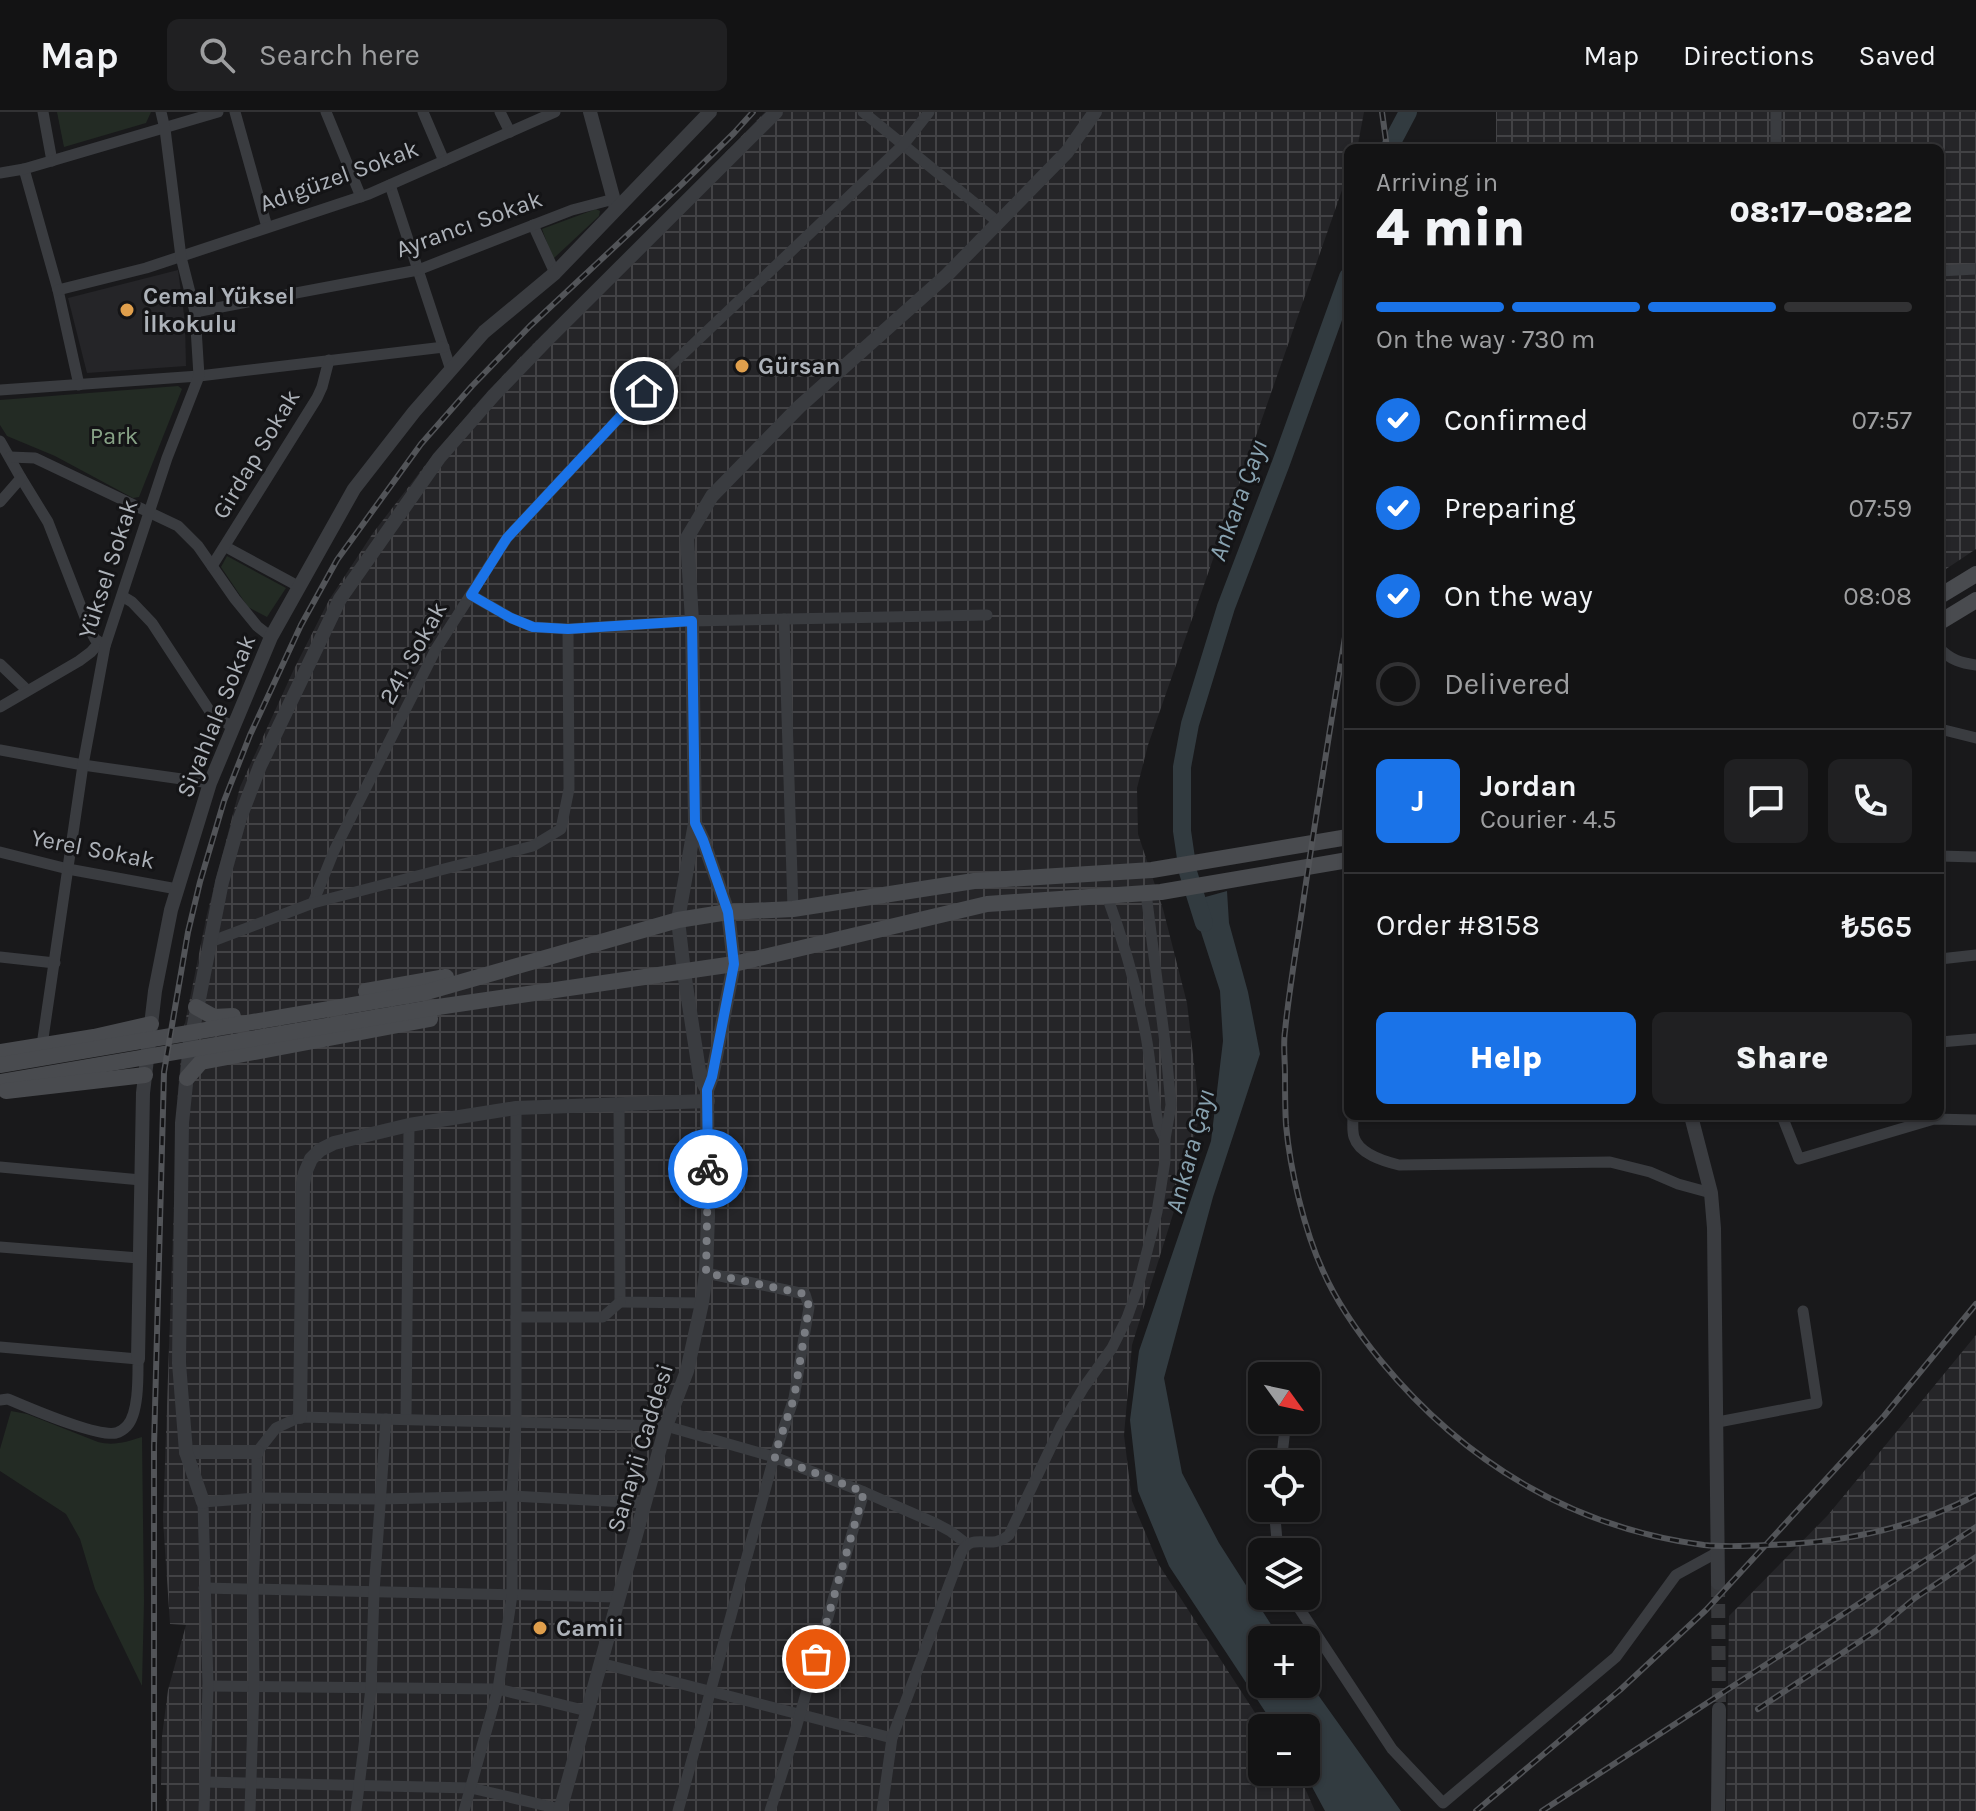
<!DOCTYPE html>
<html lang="en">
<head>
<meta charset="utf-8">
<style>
  :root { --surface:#131314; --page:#202022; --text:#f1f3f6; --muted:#9d9ea0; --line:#323234; --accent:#1a73e8 }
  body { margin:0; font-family:Karla,sans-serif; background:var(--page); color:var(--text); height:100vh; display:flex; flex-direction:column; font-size:30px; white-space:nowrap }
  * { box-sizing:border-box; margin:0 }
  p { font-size:26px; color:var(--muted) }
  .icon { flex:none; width:44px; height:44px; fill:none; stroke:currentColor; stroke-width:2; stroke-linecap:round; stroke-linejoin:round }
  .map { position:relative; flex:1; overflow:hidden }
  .sheet { position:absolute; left:1344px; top:32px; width:600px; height:976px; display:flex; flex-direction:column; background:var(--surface); border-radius:12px; box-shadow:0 2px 6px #0004,0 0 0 2px var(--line) }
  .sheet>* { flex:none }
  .needle { width:52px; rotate:123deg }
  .buttons { position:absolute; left:1248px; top:1250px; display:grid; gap:16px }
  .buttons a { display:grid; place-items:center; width:72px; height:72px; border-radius:12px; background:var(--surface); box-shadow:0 2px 6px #0004,0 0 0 2px var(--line); font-size:40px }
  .pin { position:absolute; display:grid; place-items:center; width:68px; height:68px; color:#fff; margin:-34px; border:4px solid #fff; border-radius:50%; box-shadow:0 2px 8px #0007 }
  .courier { position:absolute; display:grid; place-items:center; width:80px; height:80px; margin:-40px; border:6px solid #1a73e8; border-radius:50%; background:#fff; color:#222; box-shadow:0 2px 10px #0007 }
  .summary em { font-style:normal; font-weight:800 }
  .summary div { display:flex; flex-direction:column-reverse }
  .summary { display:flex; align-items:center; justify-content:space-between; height:136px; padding:0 32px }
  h1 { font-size:52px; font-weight:800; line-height:60px }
  .bar { display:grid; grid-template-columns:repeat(4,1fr); gap:12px 8px; align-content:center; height:96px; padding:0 32px }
  .bar i { height:10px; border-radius:6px; background:var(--line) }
  .bar .current { background:var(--accent) }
  .bar p { grid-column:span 4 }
  .line { display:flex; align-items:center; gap:20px; padding:0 32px; border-top:2px solid var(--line) }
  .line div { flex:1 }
  .round { display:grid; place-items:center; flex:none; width:84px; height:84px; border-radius:12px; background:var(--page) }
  ol { padding:0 32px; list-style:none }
  li { display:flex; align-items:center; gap:24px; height:88px }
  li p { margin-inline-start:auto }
  li .icon { padding:8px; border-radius:50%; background:var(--accent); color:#fff; stroke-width:4 }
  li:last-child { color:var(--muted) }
  li i { width:44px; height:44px; border:4px solid var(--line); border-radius:50% }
  .action { display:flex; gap:16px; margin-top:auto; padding:16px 32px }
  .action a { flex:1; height:92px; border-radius:12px; background:var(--accent); color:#fff; font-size:32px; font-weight:800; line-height:92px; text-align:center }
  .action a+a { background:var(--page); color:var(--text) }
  header { display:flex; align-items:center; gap:48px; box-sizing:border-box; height:112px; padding:0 40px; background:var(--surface); border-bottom:2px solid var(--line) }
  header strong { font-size:38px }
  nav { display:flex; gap:44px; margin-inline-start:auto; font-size:28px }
  .search { width:560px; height:72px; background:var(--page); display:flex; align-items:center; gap:20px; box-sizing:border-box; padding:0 28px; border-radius:12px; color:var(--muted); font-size:30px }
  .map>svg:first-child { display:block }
</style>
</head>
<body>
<header>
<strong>Map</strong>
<div class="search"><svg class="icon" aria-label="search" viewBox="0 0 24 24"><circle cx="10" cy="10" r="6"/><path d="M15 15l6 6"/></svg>Search here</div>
<nav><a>Map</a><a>Directions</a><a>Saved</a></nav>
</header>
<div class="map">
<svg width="1976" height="1699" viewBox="0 0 1976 1699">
  <defs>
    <pattern id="industrial-grid" width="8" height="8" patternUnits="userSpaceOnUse" patternTransform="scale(2)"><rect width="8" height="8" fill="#252528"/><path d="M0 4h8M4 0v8" fill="none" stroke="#424245"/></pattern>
  </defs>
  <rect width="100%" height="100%" fill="#19191b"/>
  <path fill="#252528" d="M178,158l7,52 1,44 -99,7 -19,-75z"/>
  <g fill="url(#industrial-grid)">
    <path d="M765,0h599l-6,32 -1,4h-9v25l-200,572 -11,43 1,46 25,75 24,94 13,112 -26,96 -42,134 -8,90 8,66 27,64 106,163h-3v44h32l10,14 11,25h-1149v-26h-5l1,-49 6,-46 18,-65 -16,-1 -7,-104 15,-431 6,-61 23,-114 33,-127 54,-118 35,-69 44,-67 57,-74 50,-59 45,-48 133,-130z"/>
    <path d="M1496,0h480v437l-36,24v-425h-444z"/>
    <path d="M1976,1223v476h-250l3,-195 99,-101z"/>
  </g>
  <g fill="#232b24">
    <path d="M57,0h94l-5,11 -82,24z"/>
    <path d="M596,97l4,2 -1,5 -46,43 -11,-30z"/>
    <path d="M178,274l4,3 -43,108 -6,1 -78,-42 -48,-20 -7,-11v-25z"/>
    <path d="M227,444l59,32 -19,29 -19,-10 -27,-40z"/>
    <path d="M11,1299l16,3 71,28c16,4 28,0 44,-5l2,164 -2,85 -47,-97 -15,-50 -14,-25 -66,-43v-22z"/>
  </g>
  <path fill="#323b40" d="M1227,779l2,32 19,69 12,62 -47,143 -49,181 18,95 37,70 62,97h-19v44h44v-6l95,133h-76l-21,-39h2v-44h-30l-107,-162 -31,-75 -8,-71 9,-69 72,-210 12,-100 -3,-50 -29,-90z"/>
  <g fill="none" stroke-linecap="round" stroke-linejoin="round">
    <g stroke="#323b40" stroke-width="18">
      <path d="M1389,36l19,-36"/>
      <path d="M1204,811l-16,-51 -6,-41v-64l8,-43 36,-117 55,-144 67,-186"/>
    </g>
    <path stroke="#37383b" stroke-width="14" stroke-dasharray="14 7" stroke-linecap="butt" d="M1718,1471l1,126"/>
    <g stroke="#3a3c40" stroke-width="11">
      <path d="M43,0l9,49"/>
      <path d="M235,0l32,115"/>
      <path d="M326,0l35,85"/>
      <path d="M423,0l21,49"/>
      <path d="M500,0l10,20"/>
      <path d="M863,0l135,110"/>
      <path d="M1776,0v36"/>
      <path d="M24,57l34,121 21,95"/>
      <path d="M0,61l24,-4 194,-57"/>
      <path d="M390,73l61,185"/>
      <path d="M533,113l22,48"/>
      <path d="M1940,159l36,-2"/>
      <path d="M58,178l88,-22 223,-74 186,-82"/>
      <path d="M195,200l223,-42 154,-60 42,-11"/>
      <path d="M0,278l199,-14 245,-29"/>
      <path d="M0,329l21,37 27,44 42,108 5,9 10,7"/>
      <path d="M10,345l25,1 143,68 20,20 37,53 22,27 14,11"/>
      <path d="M0,390l21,-24"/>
      <path d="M226,435l72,39"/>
      <path d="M212,454l105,-168 5,-11 7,-27"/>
      <path d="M471,483l40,23 22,9 35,2 124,-8 295,-6"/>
      <path d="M122,484l10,6 20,21 57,87 9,9 16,8"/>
      <path d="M784,507l9,290"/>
      <path d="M1940,537c11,11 21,14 36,16"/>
      <path d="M0,552l27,26"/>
      <path d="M0,595l79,-46 12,-9 8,-9"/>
      <path d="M1940,617l36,9"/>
      <path d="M0,638l83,15 127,18"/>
      <path d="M0,740l68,17 109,20"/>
      <path d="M1940,744l36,1"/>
      <path d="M1107,784c17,46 30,92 39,140 5,27 6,54 11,81l2,10 6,12"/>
      <path d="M313,791l21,-52 102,-202 71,-111 137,-147 260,-247 25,-32"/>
      <path d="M210,830l103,-39 220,-57 28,-17 8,-40 -1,-160"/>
      <path d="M0,845l55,6"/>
      <path d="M1940,847l36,-4"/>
      <path d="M1940,930l36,-3"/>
      <path d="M42,933l41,-280 22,-119 62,-188 32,-82 -4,-64 -14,-55 -16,-128 -4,-17"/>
      <path d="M619,993l1,197 82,1"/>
      <path d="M1353,1004c0,6 -1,15 1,21 5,17 29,24 45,28l211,-3 40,10 28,12 33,9"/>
      <path d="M1782,1004l17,43 135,-40 42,1"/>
      <path d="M0,1055l141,13"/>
      <path d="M0,1135l139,11"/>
      <path d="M516,1205h87l17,-15"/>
      <path d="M0,1235l138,12c0,17 1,54 -11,67 -3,3 -7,6 -11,7 -20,4 -87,-25 -108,-34l-8,1"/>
      <path d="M406,1307l3,-294"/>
      <path d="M1718,1310l99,-19 -14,-92"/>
      <path d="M1281,1352l5,-44"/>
      <path d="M1276,1396l-1,10 3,34"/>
      <path d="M204,1476l414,9"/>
      <path d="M1291,1484l101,153 51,54 173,-146 60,-82 42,-23"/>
      <path d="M600,1551l292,75"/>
      <path d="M208,1574l290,3 89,22"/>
      <path d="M205,1670l266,6 89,21"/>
      <path d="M204,1699l4,-125 -5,-184 54,-4 123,1 132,-3 133,7"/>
      <path d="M250,1699l4,-125 -1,-97 4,-91v-46l19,-24 24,-11 366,9 108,31 90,35 71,31 15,8 17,13"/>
      <path d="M356,1699l15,-123 3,-96 12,-173"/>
      <path d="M464,1699l34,-122 14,-94v-99l4,-75v-313"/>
      <path d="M678,1699l96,-354 20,-59 15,-91 -4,-13 -99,-21"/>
      <path d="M770,1699l22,-69 72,-250"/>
      <path d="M882,1699l10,-73 69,-185c12,-23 29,-1 48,-18l52,-109 23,-39 28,-39 15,-30 11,-31 19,-75 8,-51v-22l6,-34 -5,-54 -20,-158"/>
    </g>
    <g stroke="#3a3c40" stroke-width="14">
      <path d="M590,0l26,96"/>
      <path d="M707,978l-7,-13 -16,-105 -6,-52 17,-97 -3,-202 -5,-83 25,-42 87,-89 148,-132 120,-123 28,-40"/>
      <path d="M1691,1004l20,77 3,35 4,355"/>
      <path d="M138,1247l5,-266 12,-102 16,-81 39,-127 61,-146 83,-148 60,-77 70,-80 71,-59 155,-161"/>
      <path d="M300,1305l3,-233 2,-11 6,-14 9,-9 14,-7 75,-18 107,-17 192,-7"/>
      <path d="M186,1340h71"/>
      <path d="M203,1390l-17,-50 -7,-89 3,-240 8,-78 32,-163 18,-64 20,-52 80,-167 99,-141 55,-63 52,-54 230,-229"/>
      <path d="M560,1699l106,-385 21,-55 15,-68 4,-30 2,-57 -1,-126 5,-13 22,-113 -6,-52 -25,-72 -8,-17"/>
      <path d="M1718,1699l1,-102"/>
    </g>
    <g stroke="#494b4f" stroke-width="16">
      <path d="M1940,484l36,-22"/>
      <path d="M1940,510l36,-22"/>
      <path d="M366,879l80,-14"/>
      <path d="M196,895l18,10 19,-1"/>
      <path d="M0,940l94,-15 57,-13"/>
      <path d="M0,953l423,-72 255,-73 50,-8 65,-3 181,-28 178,-11 196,-33"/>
      <path d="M187,966l14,-16 229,-43"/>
      <path d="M0,970l431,-74 303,-44 253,-60 174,-12 187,-32"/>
      <path d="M6,979l139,-16"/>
    </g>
    <g stroke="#525458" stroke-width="6">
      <g id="rail">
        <path d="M1382,0l5,36"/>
        <path d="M1348,507c-16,97 -32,194 -46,291 -6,40 -13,81 -17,121 -2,14 0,29 0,43 0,17 0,34 1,51 4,44 18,105 37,146 14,32 36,63 58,90 83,101 192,167 323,184 28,3 57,0 86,-1 66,-4 128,-18 186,-49"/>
        <path d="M1758,1597l119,-79 38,-32 61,-41"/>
        <path d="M154,1699v-365l10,-374 24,-140 12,-50 24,-81 26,-66 51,-110 36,-65 84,-116 51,-58 58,-60 152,-142 52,-51 19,-21"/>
        <path d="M1476,1699l144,-121 86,-80 178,-194 92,-112"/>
        <path d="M1542,1699l434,-284"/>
      </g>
    </g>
    <use href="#rail" stroke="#141416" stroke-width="3" stroke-dasharray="9" stroke-linecap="butt"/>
  </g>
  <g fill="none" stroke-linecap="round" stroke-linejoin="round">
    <path stroke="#797c82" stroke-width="8" stroke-dasharray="0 14.4" d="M708,1057l-2,104 99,21 4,13 -15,91 -20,59 90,35 -48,167"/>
    <path stroke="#1a73e8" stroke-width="10" d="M644,279l-137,147 -36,57 40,23 22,9 35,2 124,-8 3,202 8,17 25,72 6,52 -22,113 -5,13 1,79"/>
  </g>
  <g fill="#e09f4c" stroke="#141416" stroke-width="3">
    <circle cx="127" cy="198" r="8"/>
    <circle cx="742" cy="254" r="8"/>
    <circle cx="540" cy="1516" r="8"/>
  </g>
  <g text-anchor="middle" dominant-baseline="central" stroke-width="6" stroke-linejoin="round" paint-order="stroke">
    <g font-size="24" fill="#adb2b9" stroke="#141416">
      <text transform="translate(339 64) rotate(-20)">Adıgüzel Sokak</text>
      <text transform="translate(469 112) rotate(-20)">Ayrancı Sokak</text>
      <text transform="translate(256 342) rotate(-59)">Girdap Sokak</text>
      <text transform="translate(108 457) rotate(-72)">Yüksel Sokak</text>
      <text transform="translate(413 541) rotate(-61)">241. Sokak</text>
      <text transform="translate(216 604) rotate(-68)">Siyahlale Sokak</text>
      <text transform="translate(93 737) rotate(11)">Yerel Sokak</text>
      <text transform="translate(640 1336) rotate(-73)">Sanayii Caddesi</text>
    </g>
    <g font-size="24" font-weight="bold" fill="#adb2b9" stroke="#141416" text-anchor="start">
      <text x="143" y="184">Cemal Yüksel<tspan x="143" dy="28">İlkokulu</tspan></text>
      <text x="758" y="254">Gürsan</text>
      <text x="556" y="1516">Camii</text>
    </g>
    <g font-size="24" fill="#87a286" stroke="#141416">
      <text x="114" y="324">Park</text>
    </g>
    <g font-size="26" font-style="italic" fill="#88a2b0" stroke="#141416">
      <text transform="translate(1238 388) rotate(-70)">Ankara Çayı</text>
      <text transform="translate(1190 1039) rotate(-75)">Ankara Çayı</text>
    </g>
  </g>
</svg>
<div class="buttons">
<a><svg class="needle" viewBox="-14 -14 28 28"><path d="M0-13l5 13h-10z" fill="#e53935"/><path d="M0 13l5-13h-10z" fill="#9d9ea0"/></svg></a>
<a><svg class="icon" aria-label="locate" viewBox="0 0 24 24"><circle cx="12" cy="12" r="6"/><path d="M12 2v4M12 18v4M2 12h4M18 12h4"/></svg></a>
<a><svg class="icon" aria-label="layers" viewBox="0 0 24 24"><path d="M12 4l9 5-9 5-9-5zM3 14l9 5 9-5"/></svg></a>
<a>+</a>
<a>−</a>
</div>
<div class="pin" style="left:816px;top:1547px;background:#ea580c"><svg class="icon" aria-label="bag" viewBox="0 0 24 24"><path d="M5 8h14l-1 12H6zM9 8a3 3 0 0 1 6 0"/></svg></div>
<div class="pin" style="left:644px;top:279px;background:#1f2937"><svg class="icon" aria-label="home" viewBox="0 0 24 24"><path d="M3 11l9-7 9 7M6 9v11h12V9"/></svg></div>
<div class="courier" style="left:708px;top:1057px"><svg class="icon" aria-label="bike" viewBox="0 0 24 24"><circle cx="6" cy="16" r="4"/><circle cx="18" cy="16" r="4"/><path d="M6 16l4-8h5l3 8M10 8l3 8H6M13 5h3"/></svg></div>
<section class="sheet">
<div class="summary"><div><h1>4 min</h1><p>Arriving in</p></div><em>08:17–08:22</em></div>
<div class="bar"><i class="current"></i><i class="current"></i><i class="current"></i><i></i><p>On the way · 730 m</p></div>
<ol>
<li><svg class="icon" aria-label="check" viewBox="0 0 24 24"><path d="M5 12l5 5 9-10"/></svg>Confirmed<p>07:57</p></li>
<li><svg class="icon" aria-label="check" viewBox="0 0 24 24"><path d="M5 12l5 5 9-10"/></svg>Preparing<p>07:59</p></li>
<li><svg class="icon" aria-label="check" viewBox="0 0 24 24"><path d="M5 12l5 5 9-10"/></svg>On the way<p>08:08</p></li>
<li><i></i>Delivered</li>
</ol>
<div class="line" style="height:144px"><b class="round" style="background:var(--accent);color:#fff">J</b><div><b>Jordan</b><p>Courier · 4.5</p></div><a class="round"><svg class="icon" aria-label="chat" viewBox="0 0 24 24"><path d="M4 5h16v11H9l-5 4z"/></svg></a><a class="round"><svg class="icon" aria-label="phone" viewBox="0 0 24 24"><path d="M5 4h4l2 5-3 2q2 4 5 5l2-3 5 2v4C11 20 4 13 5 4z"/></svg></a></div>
<div class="line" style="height:104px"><div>Order #8158</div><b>₺565</b></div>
<div class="action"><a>Help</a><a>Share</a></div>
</section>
</div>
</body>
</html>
